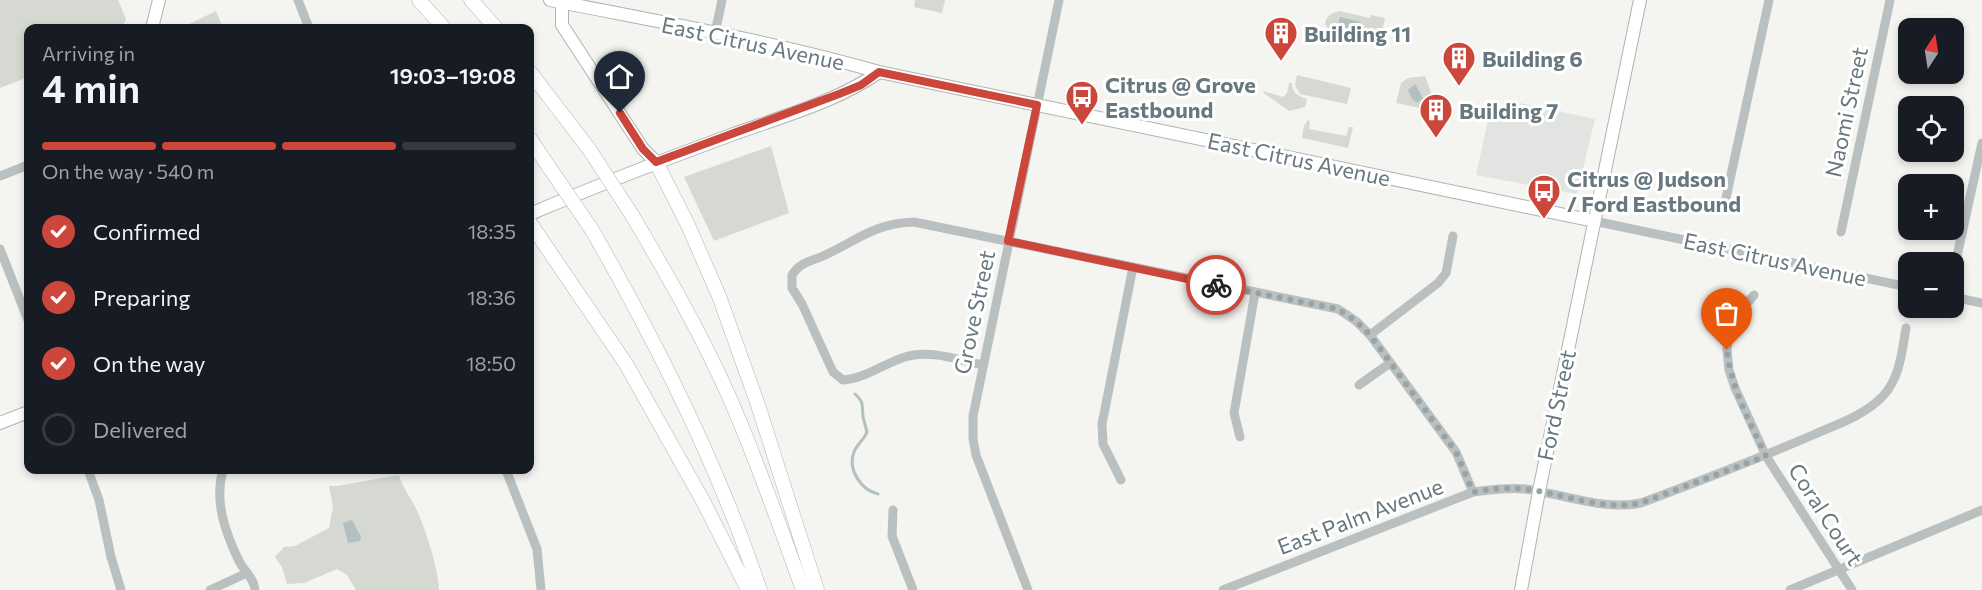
<!DOCTYPE html>
<html lang="en">
<head>
<meta charset="utf-8">
<style>
  :root { --surface:#171b24; --page:#20242c; --text:#f1f3f6; --muted:#9ea1a6; --line:#363941; --accent:#cb473b }
  body { margin:0; font-family:Commissioner,sans-serif; background:var(--page); color:var(--text); height:100vh; display:flex; flex-direction:column; font-size:22px; white-space:nowrap }
  * { box-sizing:border-box; margin:0 }
  p { font-size:20px; color:var(--muted) }
  .icon { flex:none; width:33px; height:33px; fill:none; stroke:currentColor; stroke-width:2; stroke-linecap:round; stroke-linejoin:round }
  .map { position:relative; flex:1; overflow:hidden }
  .sheet { position:absolute; left:24px; top:24px; width:510px; height:450px; display:flex; flex-direction:column; background:var(--surface); border-radius:12px; box-shadow:0 3px 9px #0003 }
  .sheet>* { flex:none }
  .needle { width:39px; rotate:12deg }
  .buttons { position:absolute; left:1898px; top:18px; display:grid; gap:12px }
  .buttons a { display:grid; place-items:center; width:66px; height:66px; border-radius:12px; background:var(--surface); box-shadow:0 3px 9px #0003; font-size:30px }
  .pin { position:absolute; display:grid; place-items:center; width:51px; height:51px; color:#fff; margin:-62px -26px; border-radius:50% 50% 50% 0; rotate:-45deg; box-shadow:0 0 6px #0007 }
  .pin .icon { rotate:45deg }
  .courier { position:absolute; display:grid; place-items:center; width:60px; height:60px; margin:-30px; border:4px solid #cb473b; border-radius:50%; background:#fff; color:#222; box-shadow:0 2px 8px #0007 }
  .head em { font-style:normal; font-weight:600 }
  .head div { display:flex; flex-direction:column-reverse }
  .head { display:flex; align-items:center; justify-content:space-between; height:102px; padding:0 18px }
  h1 { font-size:39px; font-weight:600; line-height:45px }
  .bar { display:grid; grid-template-columns:repeat(4,1fr); gap:9px 6px; align-content:center; height:72px; padding:0 18px }
  .bar i { height:8px; border-radius:4px; background:var(--line) }
  .bar .current { background:var(--accent) }
  .bar p { grid-column:span 4 }
  ol { padding:0 18px; list-style:none }
  li { display:flex; align-items:center; gap:18px; height:66px }
  li p { margin-inline-start:auto }
  li .icon { padding:6px; border-radius:50%; background:var(--accent); color:#fff; stroke-width:4 }
  li:last-child { color:var(--muted) }
  li i { width:33px; height:33px; border:3px solid var(--line); border-radius:50% }
  .map>svg:first-child { display:block }
</style>
</head>
<body>
<div class="map">
<svg width="1982" height="590" viewBox="0 0 1982 590">
  <rect width="100%" height="100%" fill="#f4f4f1"/>
  <path fill="#e2e4e2" d="M1520,103l75,16 -18,75 -101,-19 15,-68 26,6z"/>
  <g fill="#d5d9d1">
    <path d="M0,0h118l8,19 -4,9h-94v49l-28,11z"/>
    <path d="M915,0h30l-3,13 -28,-6z"/>
    <path d="M216,11l7,17h-42z"/>
    <path d="M1339,11l31,7 1,-3 14,3 -4,19 -19,-4 -2,4 -31,-7 -4,-6c1,-8 6,-11 14,-13z"/>
    <path d="M1297,75l54,13 -4,16 -47,-10 -5,-9z"/>
    <path d="M1425,76l7,19 -8,14 -28,-6 5,-20 7,-5z"/>
    <path d="M1289,83h3c0,10 6,13 15,16l-2,8 -16,4 -24,-17 -2,-3 20,6 4,-4z"/>
    <path d="M1308,120l2,2 -1,7 37,7 3,-9h4l-5,21 -46,-10 2,-12z"/>
    <path d="M771,146l18,67 -75,28 -30,-64z"/>
    <path d="M399,475c4,14 13,24 19,38 8,18 21,58 21,77h-83l-9,-15 -10,-6 -33,14 -17,1 -5,-17 -7,-10 9,-10 11,-1 34,-18 4,-21 -4,-21h8z"/>
  </g>
  <g fill="#b3c0c1">
    <path d="M1340,17l21,5 -2,9 -21,-5z"/>
    <path d="M1415,84l8,14 -6,5 -5,-4 -4,-9z"/>
    <path d="M352,520l9,17 -1,4 -12,2 -5,-20z"/>
  </g>
  <g fill="none" stroke-linecap="round" stroke-linejoin="round">
    <path stroke="#b3c0c1" stroke-width="3" d="M855,394c9,8 7,11 8,23 1,5 3,10 4,15 -3,8 -10,12 -13,20 -7,17 7,38 24,42"/>
    <g stroke="#aeb3b5" stroke-width="14">
      <g id="major">
        <path d="M550,0c110,22 221,41 329,72l715,149"/>
        <path d="M562,3v22l81,124 13,13"/>
        <path d="M152,28l7,-28"/>
        <path d="M530,214c66,-28 133,-54 201,-79 47,-17 108,-34 148,-63"/>
        <path d="M0,423l28,-11"/>
        <path d="M1521,590l18,-99 101,-491"/>
      </g>
    </g>
    <g stroke="#b0b4b6" stroke-width="15">
      <g id="highway">
        <path d="M419,0l25,28"/>
        <path d="M471,0l25,28"/>
        <path d="M530,72l59,77"/>
        <path d="M530,139l19,28"/>
        <path d="M656,162l31,61 32,73 39,109 59,185"/>
        <path d="M632,215c36,61 71,122 99,186 27,62 49,126 72,189"/>
        <path d="M530,223l96,141 77,137 45,89"/>
        <path d="M592,230c51,89 98,180 136,274 12,29 22,57 32,86"/>
      </g>
    </g>
    <g stroke="#babfc0" stroke-width="9">
      <path d="M298,0l11,28"/>
      <path d="M715,33l7,-33"/>
      <path d="M0,176l28,-11"/>
      <path d="M1724,207l45,-207"/>
      <path d="M1594,221l314,66"/>
      <path d="M1841,232l49,-232"/>
      <path d="M0,249l28,71"/>
      <path d="M1957,256l25,-113"/>
      <path d="M1754,295l-16,19 -6,12 -4,13 -1,11 2,20 6,18 31,68 86,134"/>
      <path d="M1953,297l29,6"/>
      <path d="M1370,335l68,-52 8,-10 7,-37"/>
      <path d="M983,365c-24,-5 -54,-16 -78,-8 -20,6 -41,22 -62,23l-10,-8 -31,-68 -10,-16v-13c8,-13 18,-13 31,-19 33,-15 52,-33 91,-34l424,87 18,12 14,14 86,117 17,40"/>
      <path d="M1359,385l31,-22"/>
      <path d="M1240,437l-6,-24 21,-120"/>
      <path d="M88,470l11,30 12,57 10,33"/>
      <path d="M223,470c-9,31 2,62 16,91 5,10 15,17 16,29"/>
      <path d="M506,470l31,79 4,41"/>
      <path d="M1121,480l-18,-36 -1,-20 31,-157"/>
      <path d="M893,510l-1,26 21,54"/>
      <path d="M210,590l37,-17"/>
      <path d="M1028,590l-52,-135 -3,-16v-23l86,-416"/>
      <path d="M1223,590l250,-98c18,-2 35,-5 52,-3 39,5 78,22 116,14 59,-22 117,-44 174,-69 23,-10 50,-19 68,-38 17,-18 19,-45 23,-68"/>
      <path d="M1790,590l192,-80"/>
    </g>
    <use href="#major" stroke="#fff" stroke-width="12"/>
    <use href="#highway" stroke="#fff" stroke-width="14"/>
    <g stroke="#b0b4b6" stroke-width="15" stroke-linecap="butt">
      <g id="highway-bridge">
        <path d="M589,149l43,66"/>
        <path d="M549,167l43,63"/>
      </g>
    </g>
    <use href="#highway-bridge" stroke="#fff" stroke-width="14"/>
  </g>
  <g fill="none" stroke-linecap="round" stroke-linejoin="round">
    <path stroke="#98a3a6" stroke-width="6" stroke-dasharray="0 10.8" d="M1216,285l122,24 18,12 14,14 86,117 17,40c18,-3 35,-5 52,-3 39,5 78,22 116,14l125,-47c-16,-34 -35,-67 -39,-106"/>
    <path stroke="#cb473b" stroke-width="8" d="M620,113l23,36 13,13 183,-68 22,-9 18,-13 158,33 -29,136 208,44"/>
  </g>
  <defs>
    <g id="building-pin" transform="scale(1.725)"><path d="M0 17L-7.5 6A9.5 9.5 0 1 1 7.5 6Z" fill="#cb473b" stroke="#fff"/><path d="M-4-6H4V6H1V3H-1V6H-4ZM-2.5-4.3h1.7v1.8h-1.7ZM.8-4.3h1.7v1.8H.8ZM-2.5-1h1.7V.8h-1.7ZM.8-1h1.7V.8H.8Z" fill="#fff"/></g>
    <g id="bus-pin" transform="scale(1.725)"><path d="M0 17L-7.5 6A9.5 9.5 0 1 1 7.5 6Z" fill="#cb473b" stroke="#fff"/><path d="M-5-6H5V4H4V6H2V4H-2V6H-4V4H-5ZM-3.5-4V0h7V-4ZM-3.5 1.2v1.5H-2V1.2ZM2 1.2v1.5H3.5V1.2Z" fill="#fff"/></g>
  </defs>
  <g fill-rule="evenodd">
    <use href="#building-pin" x="1281" y="33"/>
    <use href="#building-pin" x="1459" y="58"/>
    <use href="#bus-pin" x="1082" y="97"/>
    <use href="#building-pin" x="1436" y="110"/>
    <use href="#bus-pin" x="1544" y="191"/>
  </g>
  <g text-anchor="middle" dominant-baseline="central" stroke-width="6" stroke-linejoin="round" paint-order="stroke">
    <g font-size="22" font-weight="bold" fill="#67787e" stroke="#fff" text-anchor="start">
      <text x="1304" y="33">Building 11</text>
      <text x="1482" y="58">Building 6</text>
      <text x="1105" y="84">Citrus @ Grove<tspan x="1105" dy="25">Eastbound</tspan></text>
      <text x="1459" y="110">Building 7</text>
      <text x="1567" y="178">Citrus @ Judson<tspan x="1567" dy="25">/ Ford Eastbound</tspan></text>
    </g>
    <g font-size="22" fill="#67787e" stroke="#fff">
      <text transform="translate(753 43) rotate(12)">East Citrus Avenue</text>
      <text transform="translate(1846 112) rotate(-78)">Naomi Street</text>
      <text transform="translate(1299 159) rotate(12)">East Citrus Avenue</text>
      <text transform="translate(1775 259) rotate(12)">East Citrus Avenue</text>
      <text transform="translate(974 312) rotate(-78)">Grove Street</text>
      <text transform="translate(1556 405) rotate(-78)">Ford Street</text>
      <text transform="translate(1826 514) rotate(57)">Coral Court</text>
      <text transform="translate(1360 516) rotate(-21)">East Palm Avenue</text>
    </g>
  </g>
</svg>
<div class="buttons">
<a><svg class="needle" viewBox="-14 -14 28 28"><path d="M0-13l5 13h-10z" fill="#e53935"/><path d="M0 13l5-13h-10z" fill="#9ea1a6"/></svg></a>
<a><svg class="icon" aria-label="locate" viewBox="0 0 24 24"><circle cx="12" cy="12" r="6"/><path d="M12 2v4M12 18v4M2 12h4M18 12h4"/></svg></a>
<a>+</a>
<a>−</a>
</div>
<div class="pin" style="left:1727px;top:350px;background:#ea580c"><svg class="icon" aria-label="bag" viewBox="0 0 24 24"><path d="M5 8h14l-1 12H6zM9 8a3 3 0 0 1 6 0"/></svg></div>
<div class="pin" style="left:620px;top:113px;background:#1f2937"><svg class="icon" aria-label="home" viewBox="0 0 24 24"><path d="M3 11l9-7 9 7M6 9v11h12V9"/></svg></div>
<div class="courier" style="left:1216px;top:285px"><svg class="icon" aria-label="bike" viewBox="0 0 24 24"><circle cx="6" cy="16" r="4"/><circle cx="18" cy="16" r="4"/><path d="M6 16l4-8h5l3 8M10 8l3 8H6M13 5h3"/></svg></div>
<section class="sheet">
<div class="head"><div><h1>4 min</h1><p>Arriving in</p></div><em>19:03–19:08</em></div>
<div class="bar"><i class="current"></i><i class="current"></i><i class="current"></i><i></i><p>On the way · 540 m</p></div>
<ol>
<li><svg class="icon" aria-label="check" viewBox="0 0 24 24"><path d="M5 12l5 5 9-10"/></svg>Confirmed<p>18:35</p></li>
<li><svg class="icon" aria-label="check" viewBox="0 0 24 24"><path d="M5 12l5 5 9-10"/></svg>Preparing<p>18:36</p></li>
<li><svg class="icon" aria-label="check" viewBox="0 0 24 24"><path d="M5 12l5 5 9-10"/></svg>On the way<p>18:50</p></li>
<li><i></i>Delivered</li>
</ol>
</section>
</div>
</body>
</html>
